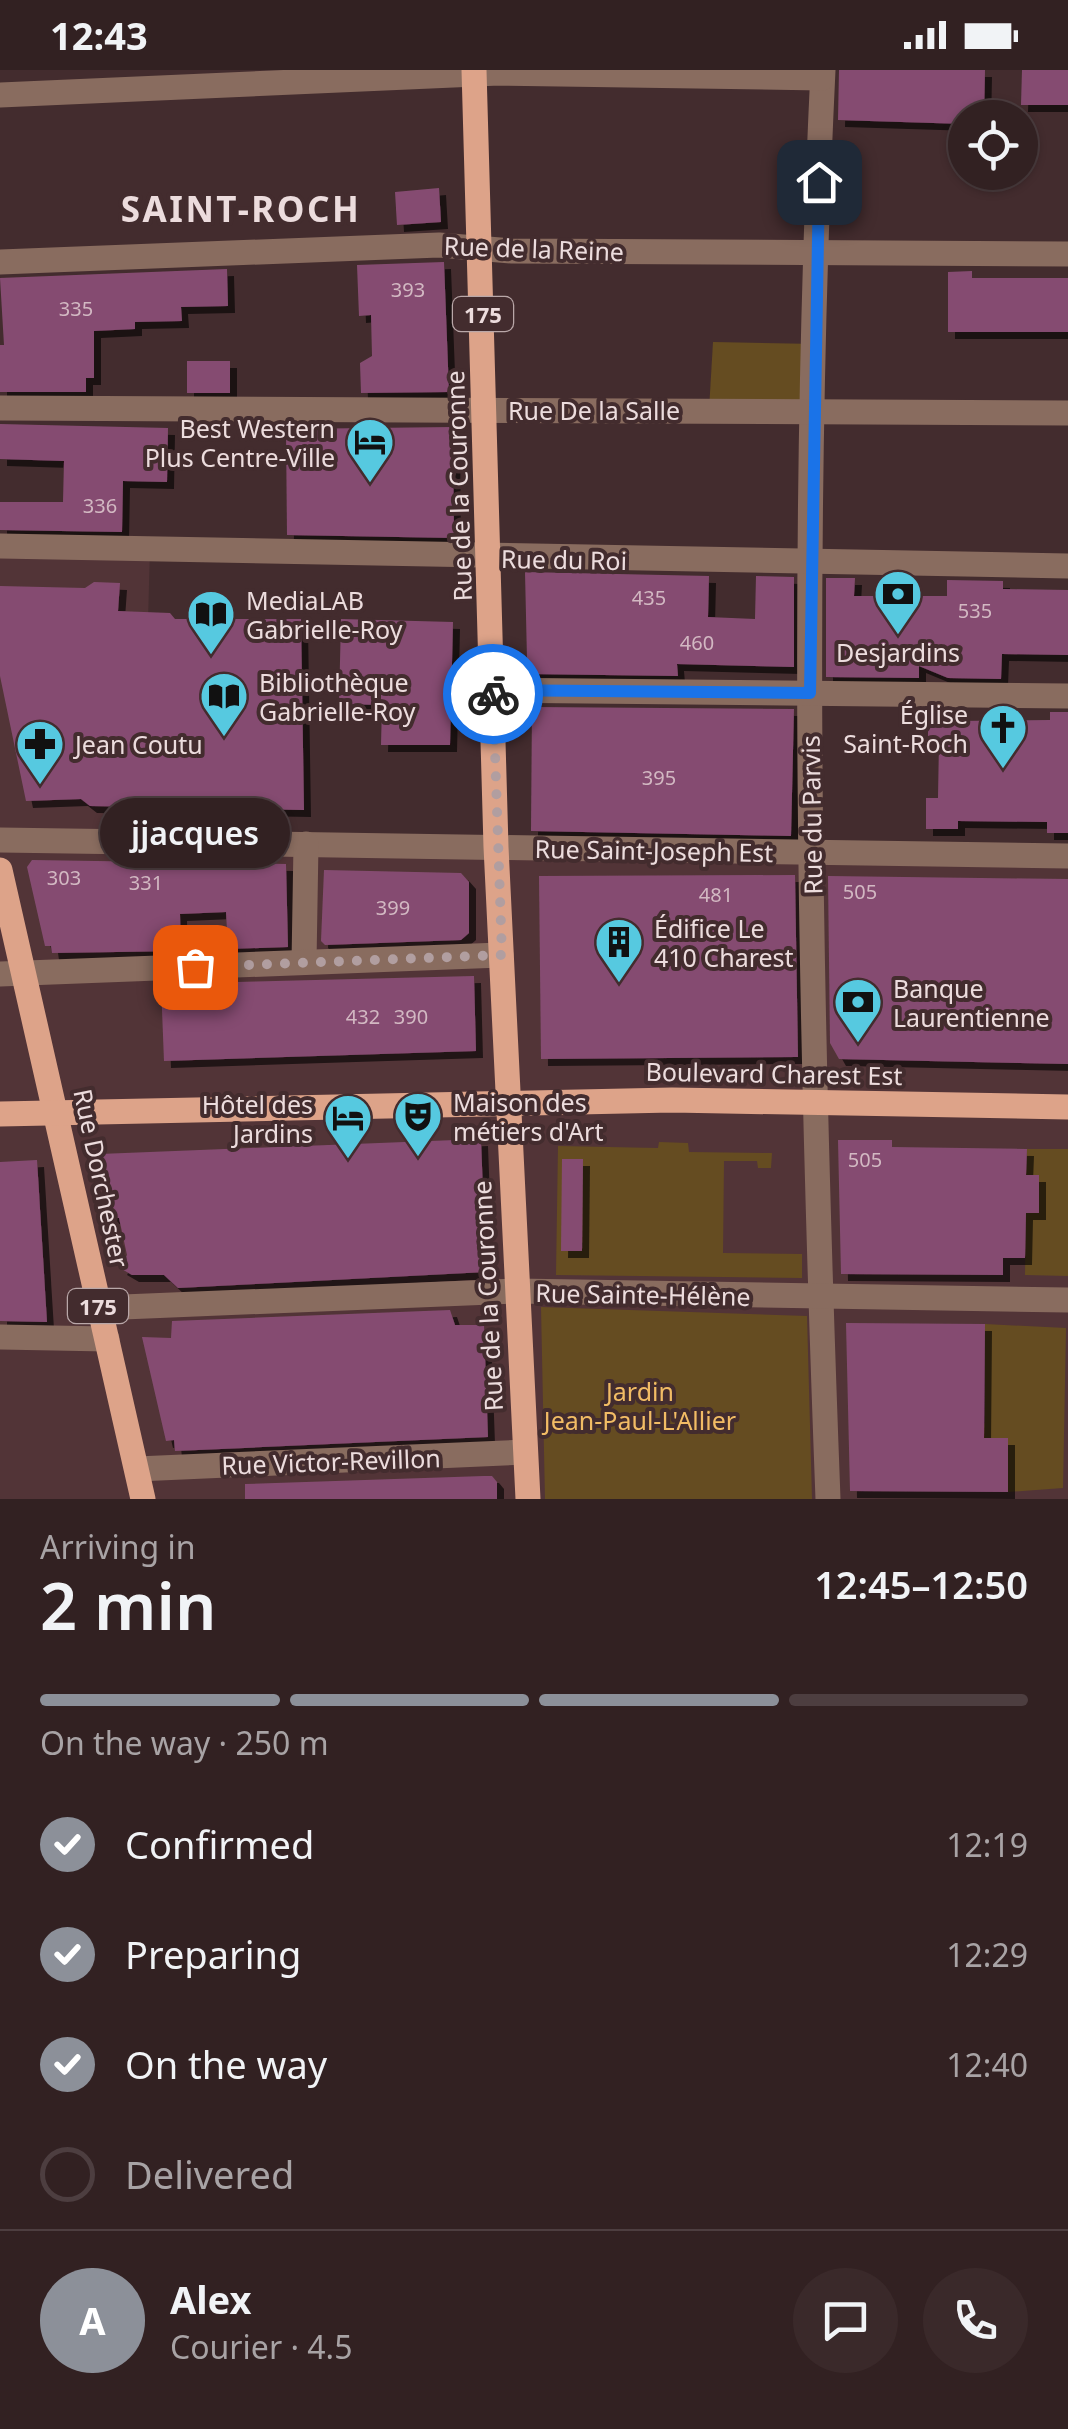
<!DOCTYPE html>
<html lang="en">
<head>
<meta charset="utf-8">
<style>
  :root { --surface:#322122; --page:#3a292a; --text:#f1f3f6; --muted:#a8a3a5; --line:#4d3e40; --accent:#8c9099 }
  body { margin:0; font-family:"Noto Sans",sans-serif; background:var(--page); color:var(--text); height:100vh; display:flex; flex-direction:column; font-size:38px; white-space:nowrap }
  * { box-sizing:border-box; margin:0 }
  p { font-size:32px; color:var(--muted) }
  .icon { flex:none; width:55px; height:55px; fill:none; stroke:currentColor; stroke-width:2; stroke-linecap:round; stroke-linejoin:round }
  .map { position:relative; height:1429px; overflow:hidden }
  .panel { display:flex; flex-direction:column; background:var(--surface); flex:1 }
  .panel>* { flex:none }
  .controls { position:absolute; left:948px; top:30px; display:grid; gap:20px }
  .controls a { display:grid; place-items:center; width:90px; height:90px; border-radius:50%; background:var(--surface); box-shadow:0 2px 8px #0004,0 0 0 2px var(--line); font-size:50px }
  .pin { position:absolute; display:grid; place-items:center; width:85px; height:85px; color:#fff; margin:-42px; border-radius:20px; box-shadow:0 5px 15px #0006 }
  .courier { position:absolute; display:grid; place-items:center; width:100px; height:100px; margin:-50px; border:8px solid #1a73e8; border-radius:50%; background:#fff; color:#222; box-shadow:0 2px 12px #0007 }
  .bubble { position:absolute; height:70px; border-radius:35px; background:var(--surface); box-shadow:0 2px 8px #0004,0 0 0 2px var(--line); font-size:32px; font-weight:600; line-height:70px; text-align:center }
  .headline em { font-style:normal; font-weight:600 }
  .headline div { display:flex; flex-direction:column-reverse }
  .headline { display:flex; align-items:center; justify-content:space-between; height:170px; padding:0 40px }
  h1 { font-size:65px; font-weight:600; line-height:75px }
  .bar { display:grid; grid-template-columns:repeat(4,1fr); gap:15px 10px; align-content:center; height:120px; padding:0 40px }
  .bar i { height:12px; border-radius:8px; background:var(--line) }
  .bar .selected { background:var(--accent) }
  .bar p { grid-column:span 4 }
  .line { display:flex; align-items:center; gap:25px; padding:0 40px; border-top:2px solid var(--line) }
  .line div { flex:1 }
  .round { display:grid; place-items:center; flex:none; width:105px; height:105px; border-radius:52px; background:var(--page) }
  ol { padding:0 40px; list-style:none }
  li { display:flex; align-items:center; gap:30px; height:110px }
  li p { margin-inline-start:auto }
  li .icon { padding:10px; border-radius:50%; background:var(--accent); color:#fff; stroke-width:4 }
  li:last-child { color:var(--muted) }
  li i { width:55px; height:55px; border:5px solid var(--line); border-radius:50% }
  .status { display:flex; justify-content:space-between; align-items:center; height:70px; padding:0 50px; background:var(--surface); direction:ltr }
  .status svg { height:28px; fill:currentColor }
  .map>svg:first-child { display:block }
</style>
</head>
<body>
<div class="status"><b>12:43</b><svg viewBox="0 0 49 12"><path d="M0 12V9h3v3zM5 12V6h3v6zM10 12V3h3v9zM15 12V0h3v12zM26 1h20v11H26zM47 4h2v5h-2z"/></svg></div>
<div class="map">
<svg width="1068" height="1429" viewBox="0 0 1068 1429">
  <defs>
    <filter id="shadow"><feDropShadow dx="7" dy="7" stdDeviation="0" flood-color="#0009"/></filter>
  </defs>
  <rect width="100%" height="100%" fill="#432c2e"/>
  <path fill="#523437" d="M0,476l150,2 -7,259 6,35 919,13v644h-1068z"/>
  <g fill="#654c21">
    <path d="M713,272l104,2 -2,66h-106z"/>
    <path d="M659,1072l29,1 1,9 83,1 -1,15h-13l-1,-7h-33l-1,92 79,1v24l-246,-3 2,-129 100,2z"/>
    <path d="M1027,1079h41v127l-43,-1 1,-62h13l-1,-38h-12z"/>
    <path d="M541,1237l266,9 5,183h-267z"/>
    <path d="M985,1254l81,4 -3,160 -55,4 -43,-54 20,-15z"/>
  </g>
  <g fill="#854c71" filter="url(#shadow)">
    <path d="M839,0h146l-1,48h-19v6l-127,-4z"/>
    <path d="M1022,0h46v35h-47z"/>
    <path d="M439,118l2,34 -44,3 -2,-33z"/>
    <path d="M444,192l5,130 -88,1 -1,-30 12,-7 -1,-41 -12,1 -2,-51z"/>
    <path d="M227,199l1,37 -47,1 1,14 -47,1v7l-41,2v47h-8v14h-86v-47h4l-4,-67z"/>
    <path d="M972,201v7h96v54h-120v-60z"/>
    <rect x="187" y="291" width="43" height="32"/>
    <path d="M0,354l168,4 -1,54 -44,-1 -1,51 -122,-2v-28h63l1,-41 -64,-2z"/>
    <path d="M453,357l1,111 -167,-3 -1,-106z"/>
    <path d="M525,502l184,4 -1,41 47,2 1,-43 38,1v90l-117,-3 1,12 -150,-2 -4,-12 3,-3z"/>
    <path d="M826,508h29l-1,18h93v-16l56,1v8l65,1v65l-66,-1 -1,25 -53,-1 -29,-12v12l-93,-1z"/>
    <path d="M94,512l26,1 -2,28 52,2 5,6h126l3,191 -214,-4 -9,-7 -55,2 -26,-125v-90l85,2z"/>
    <path d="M341,549l112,3 -3,123h-69l1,-40 -43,-1z"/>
    <path d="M532,637l262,2 -3,127 -260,-5z"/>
    <path d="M1050,642h18v121h-21v-11l-89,-1v8h-32v-31h12l1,-56 -11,1v-29h31v7l91,-1z"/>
    <path d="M32,790l254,4 2,83 -60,2 -2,-37 -46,2 1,37 -129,2 -1,-7h-6l-18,-79z"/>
    <path d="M324,800l137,3 8,9v51l-8,7 -136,5 -4,-4z"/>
    <path d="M795,805l3,182 -257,2 -2,-183z"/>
    <path d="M828,806l240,3v185l-229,-5 -9,-16z"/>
    <path d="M474,906l2,75 -312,10 -3,-77z"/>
    <path d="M481,1069l5,133 -308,16 -14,-13h-32l-12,-7 7,-13 -8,-37 -9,-1 1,-19 -4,-1 -2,-22h-4l-1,-21z"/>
    <path d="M838,1070h54v7l135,2 -1,26h13v38h-13l-1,45h-22v17l-162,-1z"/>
    <path d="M562,1089h21l-1,92h-21z"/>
    <path d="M37,1090l10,162 -47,-1v-159z"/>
    <path d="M450,1240l5,15h29l4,112 -313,14 -1,-11 -8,1 -24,-104 29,1 1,-17z"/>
    <path d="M846,1253l139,1 -1,114h24v54l-158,-1z"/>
    <path d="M484,1406h8l5,6v17h-252v-15z"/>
  </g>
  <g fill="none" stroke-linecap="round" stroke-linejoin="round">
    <g stroke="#896c5f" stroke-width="25">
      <path d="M823,0c-23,475 -13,954 5,1429"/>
      <path d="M0,25l499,-22 323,5"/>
      <path d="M0,192l439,-17 73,6 556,3"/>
      <path d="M0,338l1068,5"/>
      <path d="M0,476l1068,20"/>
      <path d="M493,620l575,6"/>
      <path d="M0,770l1068,16"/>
      <path d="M304,892l2,-118"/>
      <path d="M0,904l501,-19"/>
      <path d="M99,1238l417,-17 552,9"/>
      <path d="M0,1267l107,2"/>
      <path d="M137,1399l388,-17"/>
    </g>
    <g stroke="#dda389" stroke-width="25">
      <path d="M474,0l22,777 32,652"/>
      <path d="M0,800l143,629"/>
      <path d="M0,1044l672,-14 396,7"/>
    </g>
  </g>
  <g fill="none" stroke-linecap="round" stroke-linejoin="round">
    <path stroke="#b19ea0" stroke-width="10" stroke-dasharray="0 18" d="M195,897l307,-12 -9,-261"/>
    <path stroke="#1a73e8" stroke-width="12" d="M493,624v-4l317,3 9,-511"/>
  </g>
  <defs>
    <g id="hotel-pin" transform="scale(2.5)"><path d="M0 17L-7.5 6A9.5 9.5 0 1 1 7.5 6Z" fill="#56c9e0" stroke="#432c2e"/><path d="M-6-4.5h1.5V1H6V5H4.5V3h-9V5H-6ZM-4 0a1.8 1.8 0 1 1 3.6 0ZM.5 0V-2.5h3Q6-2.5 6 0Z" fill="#111"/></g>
    <g id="bank-pin" transform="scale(2.5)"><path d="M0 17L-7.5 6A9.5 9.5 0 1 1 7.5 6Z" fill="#56c9e0" stroke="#432c2e"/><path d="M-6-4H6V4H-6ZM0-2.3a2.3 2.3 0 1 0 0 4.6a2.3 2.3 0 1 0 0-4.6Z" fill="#111"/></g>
    <g id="library-pin" transform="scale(2.5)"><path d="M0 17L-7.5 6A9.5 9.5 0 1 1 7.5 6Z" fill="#56c9e0" stroke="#432c2e"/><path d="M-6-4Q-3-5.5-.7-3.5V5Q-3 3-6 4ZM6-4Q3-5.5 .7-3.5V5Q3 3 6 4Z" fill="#111"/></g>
    <g id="church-pin" transform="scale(2.5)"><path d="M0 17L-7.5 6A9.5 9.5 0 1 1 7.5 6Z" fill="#56c9e0" stroke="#432c2e"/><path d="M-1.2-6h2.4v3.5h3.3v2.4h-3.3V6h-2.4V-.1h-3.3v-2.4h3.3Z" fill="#111"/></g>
    <g id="pharmacy-pin" transform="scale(2.5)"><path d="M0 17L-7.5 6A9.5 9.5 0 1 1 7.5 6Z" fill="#56c9e0" stroke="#432c2e"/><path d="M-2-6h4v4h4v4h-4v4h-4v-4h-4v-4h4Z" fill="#111"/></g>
    <g id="building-pin" transform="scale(2.5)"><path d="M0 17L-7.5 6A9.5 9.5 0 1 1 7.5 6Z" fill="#56c9e0" stroke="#432c2e"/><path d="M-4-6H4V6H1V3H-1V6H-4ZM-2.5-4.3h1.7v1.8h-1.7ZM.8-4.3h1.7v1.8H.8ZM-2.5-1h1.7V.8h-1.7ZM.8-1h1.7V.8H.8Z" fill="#111"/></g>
    <g id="theatre-pin" transform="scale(2.5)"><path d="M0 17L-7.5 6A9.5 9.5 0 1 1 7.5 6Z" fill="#56c9e0" stroke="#432c2e"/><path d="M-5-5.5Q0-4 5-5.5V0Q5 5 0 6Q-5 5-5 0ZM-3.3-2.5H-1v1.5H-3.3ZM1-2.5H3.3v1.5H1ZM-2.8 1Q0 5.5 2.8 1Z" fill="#111"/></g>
  </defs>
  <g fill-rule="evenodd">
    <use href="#hotel-pin" x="370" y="372"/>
    <use href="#bank-pin" x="898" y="524"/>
    <use href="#library-pin" x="211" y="544"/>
    <use href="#library-pin" x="224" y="626"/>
    <use href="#church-pin" x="1003" y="658"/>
    <use href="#pharmacy-pin" x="40" y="674"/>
    <use href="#building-pin" x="619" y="872"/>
    <use href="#bank-pin" x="858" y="932"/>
    <use href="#theatre-pin" x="418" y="1046"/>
    <use href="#hotel-pin" x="348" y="1048"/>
  </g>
  <g text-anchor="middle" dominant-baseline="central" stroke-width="8" stroke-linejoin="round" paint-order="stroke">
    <g font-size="20" fill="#d2b8c2">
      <text x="408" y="219">393</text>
      <text x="76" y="238">335</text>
      <text x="100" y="435">336</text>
      <text x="649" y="527">435</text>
      <text x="975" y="540">535</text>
      <text x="697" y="572">460</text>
      <text x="659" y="707">395</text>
      <text x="64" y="807">303</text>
      <text x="146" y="812">331</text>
      <text x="860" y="821">505</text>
      <text x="716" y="824">481</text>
      <text x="393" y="837">399</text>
      <text x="363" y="946">432</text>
      <text x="411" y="946">390</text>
      <text x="865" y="1089">505</text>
    </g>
    <g fill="#432c2e" stroke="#b9a7a8" stroke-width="2.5">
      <rect x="453" y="227" width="60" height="34" rx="8"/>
      <rect x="68" y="1219" width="60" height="34" rx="8"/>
    </g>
    <g font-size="22" font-weight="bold" fill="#ecdcdd">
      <text x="483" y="244">175</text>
      <text x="98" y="1236">175</text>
    </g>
    <g font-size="25" fill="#ecdcdd" stroke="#432c2e">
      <text transform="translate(534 178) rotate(2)">Rue de la Reine</text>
      <text x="594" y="340">Rue De la Salle</text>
      <text transform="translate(458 416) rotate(-92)">Rue de la Couronne</text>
      <text transform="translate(564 489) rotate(1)">Rue du Roi</text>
      <text transform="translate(811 745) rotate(-91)">Rue du Parvis</text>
      <text transform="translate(654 780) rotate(1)">Rue Saint-Joseph Est</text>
      <text transform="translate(774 1003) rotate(1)">Boulevard Charest Est</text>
      <text transform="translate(102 1108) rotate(78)">Rue Dorchester</text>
      <text transform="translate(643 1224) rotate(1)">Rue Sainte-Hélène</text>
      <text transform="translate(487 1226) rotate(-93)">Rue de la Couronne</text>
      <text transform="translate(331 1391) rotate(-2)">Rue Victor-Revillon</text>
    </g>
    <g font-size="25" fill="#ecdcdd" stroke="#432c2e" text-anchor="start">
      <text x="335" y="358" text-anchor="end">Best Western<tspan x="335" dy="29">Plus Centre-Ville</tspan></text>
      <text x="246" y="530">MediaLAB<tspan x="246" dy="29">Gabrielle-Roy</tspan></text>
      <text x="898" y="582" text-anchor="middle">Desjardins</text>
      <text x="259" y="612">Bibliothèque<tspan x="259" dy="29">Gabrielle-Roy</tspan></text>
      <text x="968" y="644" text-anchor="end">Église<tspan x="968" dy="29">Saint-Roch</tspan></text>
      <text x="75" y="674">Jean Coutu</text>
      <text x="654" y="858">Édifice Le<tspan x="654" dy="29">410 Charest</tspan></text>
      <text x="893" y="918">Banque<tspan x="893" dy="29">Laurentienne</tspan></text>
      <text x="453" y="1032">Maison des<tspan x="453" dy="29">métiers d'Art</tspan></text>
      <text x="313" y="1034" text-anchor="end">Hôtel des<tspan x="313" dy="29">Jardins</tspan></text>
    </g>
    <g font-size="25" fill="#f2bc65" stroke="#432c2e">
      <text x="640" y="1321">Jardin<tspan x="640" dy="29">Jean-Paul-L'Allier</tspan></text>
    </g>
    <g font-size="35" font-weight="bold" letter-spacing="2.5" fill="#ecdcdd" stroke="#432c2e">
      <text x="241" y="138">SAINT-ROCH</text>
    </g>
  </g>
</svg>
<div class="controls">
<a><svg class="icon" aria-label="locate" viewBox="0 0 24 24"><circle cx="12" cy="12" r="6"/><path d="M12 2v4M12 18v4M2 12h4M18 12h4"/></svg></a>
</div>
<div class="pin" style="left:195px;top:897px;background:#ea580c"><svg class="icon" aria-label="bag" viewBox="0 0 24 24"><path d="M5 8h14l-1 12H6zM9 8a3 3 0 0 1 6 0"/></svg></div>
<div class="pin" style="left:819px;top:112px;background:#1f2937"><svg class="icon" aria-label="home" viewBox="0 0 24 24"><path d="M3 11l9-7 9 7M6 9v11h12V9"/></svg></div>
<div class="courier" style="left:493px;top:624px"><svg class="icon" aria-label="bike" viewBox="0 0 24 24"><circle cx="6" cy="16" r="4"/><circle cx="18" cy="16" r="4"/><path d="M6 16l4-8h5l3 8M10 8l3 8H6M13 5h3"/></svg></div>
<div class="bubble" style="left:100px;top:728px;width:190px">jjacques</div>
</div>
<section class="panel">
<div class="headline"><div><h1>2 min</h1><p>Arriving in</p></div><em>12:45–12:50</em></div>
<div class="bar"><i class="selected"></i><i class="selected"></i><i class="selected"></i><i></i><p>On the way · 250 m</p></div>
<ol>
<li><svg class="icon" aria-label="check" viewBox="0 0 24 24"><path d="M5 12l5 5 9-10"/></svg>Confirmed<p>12:19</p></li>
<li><svg class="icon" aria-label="check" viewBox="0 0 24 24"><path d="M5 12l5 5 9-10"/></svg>Preparing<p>12:29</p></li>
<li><svg class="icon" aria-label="check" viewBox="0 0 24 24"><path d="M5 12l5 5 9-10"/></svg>On the way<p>12:40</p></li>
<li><i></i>Delivered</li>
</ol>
<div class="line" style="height:180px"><b class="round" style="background:var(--accent);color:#fff">A</b><div><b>Alex</b><p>Courier · 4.5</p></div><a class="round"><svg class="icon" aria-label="chat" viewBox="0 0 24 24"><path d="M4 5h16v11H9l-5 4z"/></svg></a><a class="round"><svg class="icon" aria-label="phone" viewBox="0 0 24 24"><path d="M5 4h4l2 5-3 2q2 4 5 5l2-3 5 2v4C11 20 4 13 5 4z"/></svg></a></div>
</section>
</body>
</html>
